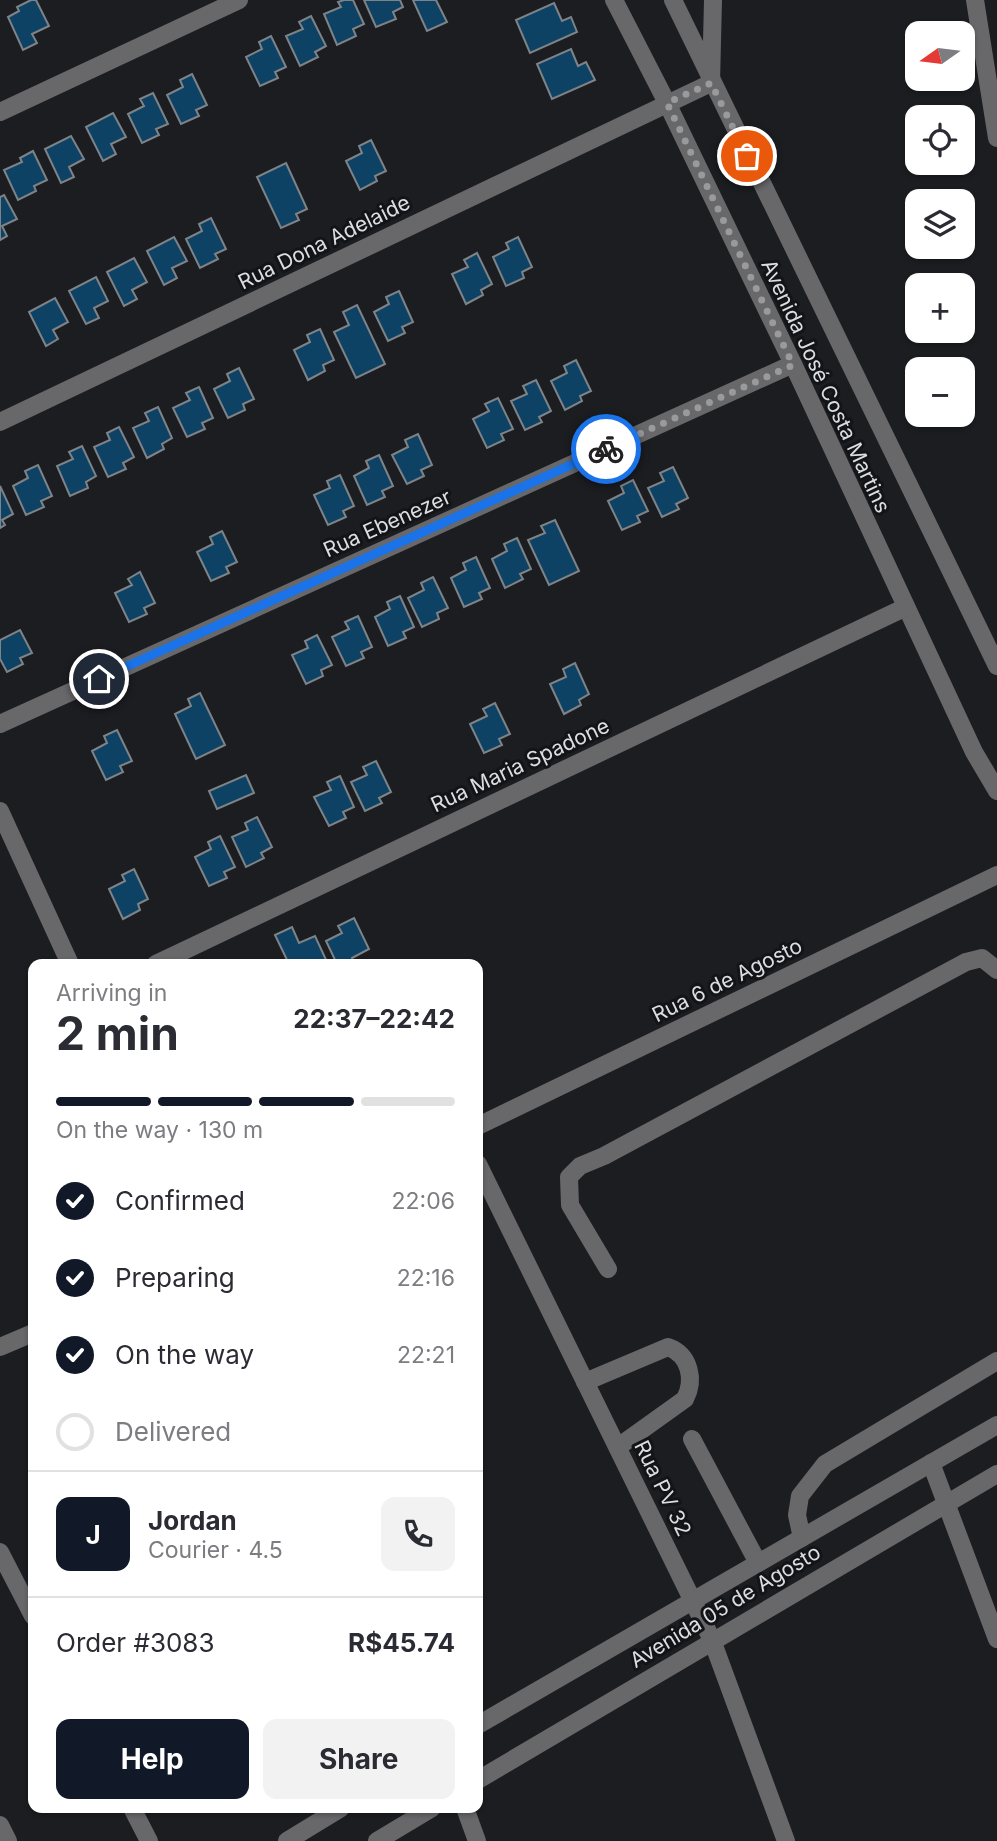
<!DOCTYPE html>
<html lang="en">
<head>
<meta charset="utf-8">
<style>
  :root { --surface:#fff; --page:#f2f2f3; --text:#2b2b33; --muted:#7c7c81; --line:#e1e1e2; --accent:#111827 }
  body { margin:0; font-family:Inter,sans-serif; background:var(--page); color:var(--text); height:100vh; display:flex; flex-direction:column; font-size:26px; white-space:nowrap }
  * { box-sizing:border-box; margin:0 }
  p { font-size:23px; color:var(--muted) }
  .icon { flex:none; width:38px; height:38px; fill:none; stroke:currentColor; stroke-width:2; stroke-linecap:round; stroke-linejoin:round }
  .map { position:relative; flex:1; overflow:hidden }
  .side { position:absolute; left:28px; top:959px; width:455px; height:854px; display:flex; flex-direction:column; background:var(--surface); border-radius:14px; box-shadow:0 2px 5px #0004 }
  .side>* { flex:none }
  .needle { width:46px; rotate:256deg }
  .controls { position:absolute; left:905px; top:21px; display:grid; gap:14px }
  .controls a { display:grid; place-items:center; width:70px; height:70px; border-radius:14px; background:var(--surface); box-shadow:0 2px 5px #0004; font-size:35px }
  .pin { position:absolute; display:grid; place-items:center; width:60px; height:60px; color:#fff; margin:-30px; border:4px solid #fff; border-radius:50%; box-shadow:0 2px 7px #0007 }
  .courier { position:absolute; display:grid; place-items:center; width:70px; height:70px; margin:-35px; border:5px solid #1a73e8; border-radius:50%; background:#fff; color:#222; box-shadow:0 2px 9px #0007 }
  .headline em { font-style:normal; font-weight:700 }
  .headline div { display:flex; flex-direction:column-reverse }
  .headline { display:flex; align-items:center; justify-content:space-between; height:119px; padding:0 28px }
  h1 { font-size:46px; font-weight:700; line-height:52px }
  .bar { display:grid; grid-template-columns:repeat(4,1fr); gap:10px 7px; align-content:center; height:84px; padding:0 28px }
  .bar i { height:9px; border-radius:5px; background:var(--line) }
  .bar .selected { background:var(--accent) }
  .bar p { grid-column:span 4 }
  .line { display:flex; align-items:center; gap:18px; padding:0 28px; border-top:2px solid var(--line) }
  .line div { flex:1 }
  .round { display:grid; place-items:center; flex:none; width:74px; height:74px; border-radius:14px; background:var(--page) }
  ol { padding:0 28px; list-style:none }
  li { display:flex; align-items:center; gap:21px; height:77px }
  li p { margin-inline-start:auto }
  li .icon { padding:7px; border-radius:50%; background:var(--accent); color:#fff; stroke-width:4 }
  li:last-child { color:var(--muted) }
  li i { width:38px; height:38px; border:4px solid var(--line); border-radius:50% }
  .cta { display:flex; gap:14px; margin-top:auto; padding:14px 28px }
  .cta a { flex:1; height:80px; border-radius:14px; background:var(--accent); color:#fff; font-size:28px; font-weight:700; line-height:80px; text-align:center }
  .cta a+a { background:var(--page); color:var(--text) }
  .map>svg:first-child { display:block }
</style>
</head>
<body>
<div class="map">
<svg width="997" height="1841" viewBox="0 0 997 1841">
  <rect width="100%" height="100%" fill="#1c1d21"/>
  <g fill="#0e4265" stroke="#7e8387" stroke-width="2">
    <path d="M31,0h5l13,26 -17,8 5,9 -14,7 -15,-33 11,-6 -2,-4z"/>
    <path d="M344,0h9l11,24 -11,5 3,7 -19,9 -13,-31 17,-7 -3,-5z"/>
    <path d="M364,0h36l3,7 -10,5 3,7 -20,8z"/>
    <path d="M413,0h23l11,22 -20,9z"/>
    <path d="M554,3l8,18 9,-4 6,15 -47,21 -14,-33z"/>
    <path d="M311,16l15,30 -11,6 3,5 -18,9 -14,-30 17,-7 -4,-7z"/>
    <path d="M271,36l15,31 -11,5 3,6 -18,8 -14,-29 16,-8 -3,-7z"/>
    <path d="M571,49l7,17 8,-4 9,18 -43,19 -15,-35z"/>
    <path d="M192,74l15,31 -11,5 3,6 -18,8 -14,-29 16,-8 -3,-7z"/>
    <path d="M153,93l15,31 -12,5 3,6 -17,8 -14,-29 16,-8 -4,-7z"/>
    <path d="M113,113l13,24 -15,7 5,10 -13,7 -17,-34z"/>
    <path d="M71,136l13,23 -15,8 5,10 -13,6 -16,-34z"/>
    <path d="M371,140l15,31 -11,5 2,5 -17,9 -14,-29 16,-8 -3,-7z"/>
    <path d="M33,151l14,29 -13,6 2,5 -18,9 -14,-30 18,-8 -2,-4z"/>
    <path d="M286,163l21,46 -11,5 3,6 -18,8 -24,-51z"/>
    <path d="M4,195l13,24 -15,7 5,10 -7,4v-43z"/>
    <path d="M211,218l15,31 -11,5 3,5 -18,9 -14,-29 16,-8 -3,-7z"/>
    <path d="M174,237l13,24 -15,7 5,10 -13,7 -17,-34z"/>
    <path d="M518,237l14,30 -10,5 2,6 -18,8 -13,-29 16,-8 -3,-6z"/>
    <path d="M477,253l15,31 -11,6 2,5 -17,9 -14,-30 16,-7 -4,-7z"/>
    <path d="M134,258l13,24 -15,8 5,9 -13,7 -17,-34z"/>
    <path d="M96,277l12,24 -14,7 5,10 -13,6 -17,-33z"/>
    <path d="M399,291l14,31 -11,5 3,6 -17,8 -14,-29 15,-8 -3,-7z"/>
    <path d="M55,298l13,24 -15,8 5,9 -12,7 -17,-34z"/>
    <path d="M357,305l28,59 -29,14 -22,-46 15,-7 -6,-13z"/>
    <path d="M320,329l14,31 -11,5 2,6 -17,9 -14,-30 16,-8 -3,-7z"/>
    <path d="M576,360l15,31 -11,5 2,5 -17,9 -14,-29 16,-8 -3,-7z"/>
    <path d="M239,368l15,31 -11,5 2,6 -17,8 -14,-29 16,-8 -3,-7z"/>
    <path d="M536,380l15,31 -12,6 3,5 -17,8 -14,-29 16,-7 -4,-8z"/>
    <path d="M199,387l14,31 -11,5 3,6 -18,8 -14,-29 17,-8 -4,-7z"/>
    <path d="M498,398l15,31 -12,5 3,6 -17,8 -14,-29 16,-8 -4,-7z"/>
    <path d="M158,407l14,31 -10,6 2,5 -17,9 -14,-30 16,-7 -4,-8z"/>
    <path d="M119,427l15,30 -11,6 3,6 -18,8 -14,-30 16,-7 -3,-7z"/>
    <path d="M418,434l14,31 -11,5 3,6 -17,8 -15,-29 16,-8 -3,-7z"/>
    <path d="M82,446l14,30 -10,6 2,6 -18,8 -13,-30 16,-7 -4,-7z"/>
    <path d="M379,455l14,31 -11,5 3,6 -18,8 -13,-29 15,-8 -3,-7z"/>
    <path d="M38,465l14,31 -11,5 3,6 -18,8 -13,-29 15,-8 -3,-7z"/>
    <path d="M673,467l15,31 -12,6 3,5 -17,8 -14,-29 16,-7 -4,-8z"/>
    <path d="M340,475l14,31 -11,5 3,6 -18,8 -14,-30 16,-7 -3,-7z"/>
    <path d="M633,480l15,31 -11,5 3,6 -18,8 -14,-29 16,-8 -3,-7z"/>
    <path d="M0,486l13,28 -11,6 3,5 -5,3z"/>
    <path d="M555,520l24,51 -30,14 -21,-45 17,-7 -4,-7z"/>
    <path d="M222,531l15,31 -11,5 3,6 -18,8 -14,-29 16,-8 -3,-7z"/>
    <path d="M517,538l14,31 -11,5 3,5 -18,9 -13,-29 15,-8 -3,-7z"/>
    <path d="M476,557l14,31 -11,5 3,6 -18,8 -13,-29 15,-8 -3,-7z"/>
    <path d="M140,572l15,31 -11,5 3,6 -18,8 -14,-29 17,-8 -4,-6z"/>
    <path d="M433,577l15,31 -11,5 2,6 -17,8 -14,-29 16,-8 -3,-7z"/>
    <path d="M400,596l14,31 -11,5 3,6 -18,8 -13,-29 15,-8 -3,-7z"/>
    <path d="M358,616l14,31 -11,5 3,6 -18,8 -14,-29 17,-8 -4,-7z"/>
    <path d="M20,630l12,23 -12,5 3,6 -16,8 -7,-13v-19z"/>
    <path d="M317,635l15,30 -11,5 2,6 -17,8 -14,-29 16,-7 -3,-7z"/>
    <path d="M575,663l14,31 -10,6 2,5 -17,9 -14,-30 16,-7 -3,-8z"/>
    <path d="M200,693l25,52 -29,14 -21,-45 16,-8 -3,-7z"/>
    <path d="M495,703l15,31 -11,5 3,6 -18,8 -14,-29 17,-8 -4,-7z"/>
    <path d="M117,730l15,31 -12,5 3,6 -17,8 -14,-29 15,-8 -3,-7z"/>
    <path d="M376,761l15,31 -12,6 3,5 -17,8 -14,-29 16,-7 -4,-8z"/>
    <path d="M246,775l8,18 -37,16 -8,-18z"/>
    <path d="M340,776l14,31 -11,5 3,6 -17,8 -15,-29 17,-7 -4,-8z"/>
    <path d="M257,817l15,30 -11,6 3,5 -18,9 -14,-30 16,-7 -3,-7z"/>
    <path d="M220,836l15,31 -11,5 3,6 -18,8 -14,-29 16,-8 -3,-7z"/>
    <path d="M134,869l14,30 -10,5 2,6 -17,9 -14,-30 16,-8 -3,-6z"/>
    <path d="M354,918l15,31 -17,9 2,4 -4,2h-13l-11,-23 16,-8 -4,-7z"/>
    <path d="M292,927l7,16 16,-7 13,28h-39l-14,-29z"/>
  </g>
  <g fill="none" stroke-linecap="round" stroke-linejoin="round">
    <g stroke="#686769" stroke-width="18">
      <path d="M614,0l53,103 126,261 181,388 23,39"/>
      <path d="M673,0l324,666"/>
      <path d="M975,0l22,138"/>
      <path d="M0,112l239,-112"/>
      <path d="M0,422l711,-339 2,-83"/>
      <path d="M0,724l793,-360"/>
      <path d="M0,811l70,153"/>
      <path d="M156,964l748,-356"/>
      <path d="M478,1126l519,-251"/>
      <path d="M478,1164l234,476 74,201"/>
      <path d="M608,1269l-38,-64 -1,-28 11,-11 24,-10 362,-194 16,-4 15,12"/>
      <path d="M0,1347l33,-14"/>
      <path d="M585,1382l83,-35c22,8 27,33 17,52l-67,48"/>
      <path d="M692,1439l66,124"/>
      <path d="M931,1463l66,176"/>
      <path d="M802,1538l-5,-23 3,-19 25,-32 172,-103"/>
      <path d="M0,1552l33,64"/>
      <path d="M478,1725l519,-300"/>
      <path d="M478,1780l519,-306"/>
      <path d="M132,1808l17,33"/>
      <path d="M465,1808l12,33"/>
      <path d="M0,1825l8,16"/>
      <path d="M287,1841l54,-33"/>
      <path d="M377,1841l55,-33"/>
    </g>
  </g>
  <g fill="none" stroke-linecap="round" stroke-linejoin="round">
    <path stroke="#999a9d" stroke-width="7" stroke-dasharray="0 12.6" d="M606,449l187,-84 -126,-262 44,-20 36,73"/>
    <path stroke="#1a73e8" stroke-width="9" d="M99,679l507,-230"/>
  </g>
  <g text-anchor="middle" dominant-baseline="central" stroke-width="6" stroke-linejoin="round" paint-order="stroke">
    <g font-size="21" fill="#dcdde0" stroke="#131418">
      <text transform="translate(324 242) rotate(-26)">Rua Dona Adelaide</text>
      <text transform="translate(826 386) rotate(65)">Avenida José Costa Martins</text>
      <text transform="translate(387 523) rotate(-24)">Rua Ebenezer</text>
      <text transform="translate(520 765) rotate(-25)">Rua Maria Spadone</text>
      <text transform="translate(727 980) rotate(-26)">Rua 6 de Agosto</text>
      <text transform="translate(663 1488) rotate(64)">Rua PV 32</text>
      <text transform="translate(725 1606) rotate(-31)">Avenida 05 de Agosto</text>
    </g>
  </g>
</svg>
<div class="controls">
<a><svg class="needle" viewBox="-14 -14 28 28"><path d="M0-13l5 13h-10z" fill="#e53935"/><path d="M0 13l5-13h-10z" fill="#7c7c81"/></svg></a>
<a><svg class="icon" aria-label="locate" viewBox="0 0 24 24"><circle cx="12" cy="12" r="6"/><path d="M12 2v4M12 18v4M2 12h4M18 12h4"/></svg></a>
<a><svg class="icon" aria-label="layers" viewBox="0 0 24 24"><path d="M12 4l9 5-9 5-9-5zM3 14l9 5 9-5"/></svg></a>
<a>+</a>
<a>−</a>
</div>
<div class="pin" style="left:747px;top:156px;background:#ea580c"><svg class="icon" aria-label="bag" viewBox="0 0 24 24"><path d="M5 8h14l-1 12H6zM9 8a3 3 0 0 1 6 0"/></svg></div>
<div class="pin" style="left:99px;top:679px;background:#1f2937"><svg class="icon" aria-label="home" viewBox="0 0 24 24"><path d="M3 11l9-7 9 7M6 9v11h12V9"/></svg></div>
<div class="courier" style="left:606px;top:449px"><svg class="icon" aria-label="bike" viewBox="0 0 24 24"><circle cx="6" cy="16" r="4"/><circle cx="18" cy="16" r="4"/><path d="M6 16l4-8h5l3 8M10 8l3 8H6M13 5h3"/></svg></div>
<section class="side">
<div class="headline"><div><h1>2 min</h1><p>Arriving in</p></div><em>22:37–22:42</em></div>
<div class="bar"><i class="selected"></i><i class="selected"></i><i class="selected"></i><i></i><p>On the way · 130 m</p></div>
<ol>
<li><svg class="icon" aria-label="check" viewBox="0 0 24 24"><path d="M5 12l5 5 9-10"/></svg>Confirmed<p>22:06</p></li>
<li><svg class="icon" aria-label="check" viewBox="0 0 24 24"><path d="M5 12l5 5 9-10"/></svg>Preparing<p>22:16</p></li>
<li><svg class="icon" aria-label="check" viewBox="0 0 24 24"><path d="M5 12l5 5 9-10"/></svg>On the way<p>22:21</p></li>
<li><i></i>Delivered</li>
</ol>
<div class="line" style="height:126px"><b class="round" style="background:var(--accent);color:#fff">J</b><div><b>Jordan</b><p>Courier · 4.5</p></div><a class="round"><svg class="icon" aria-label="phone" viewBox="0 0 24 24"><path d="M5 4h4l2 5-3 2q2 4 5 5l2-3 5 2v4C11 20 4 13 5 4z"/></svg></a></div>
<div class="line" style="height:91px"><div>Order #3083</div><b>R$45.74</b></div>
<div class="cta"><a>Help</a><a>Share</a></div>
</section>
</div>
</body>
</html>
